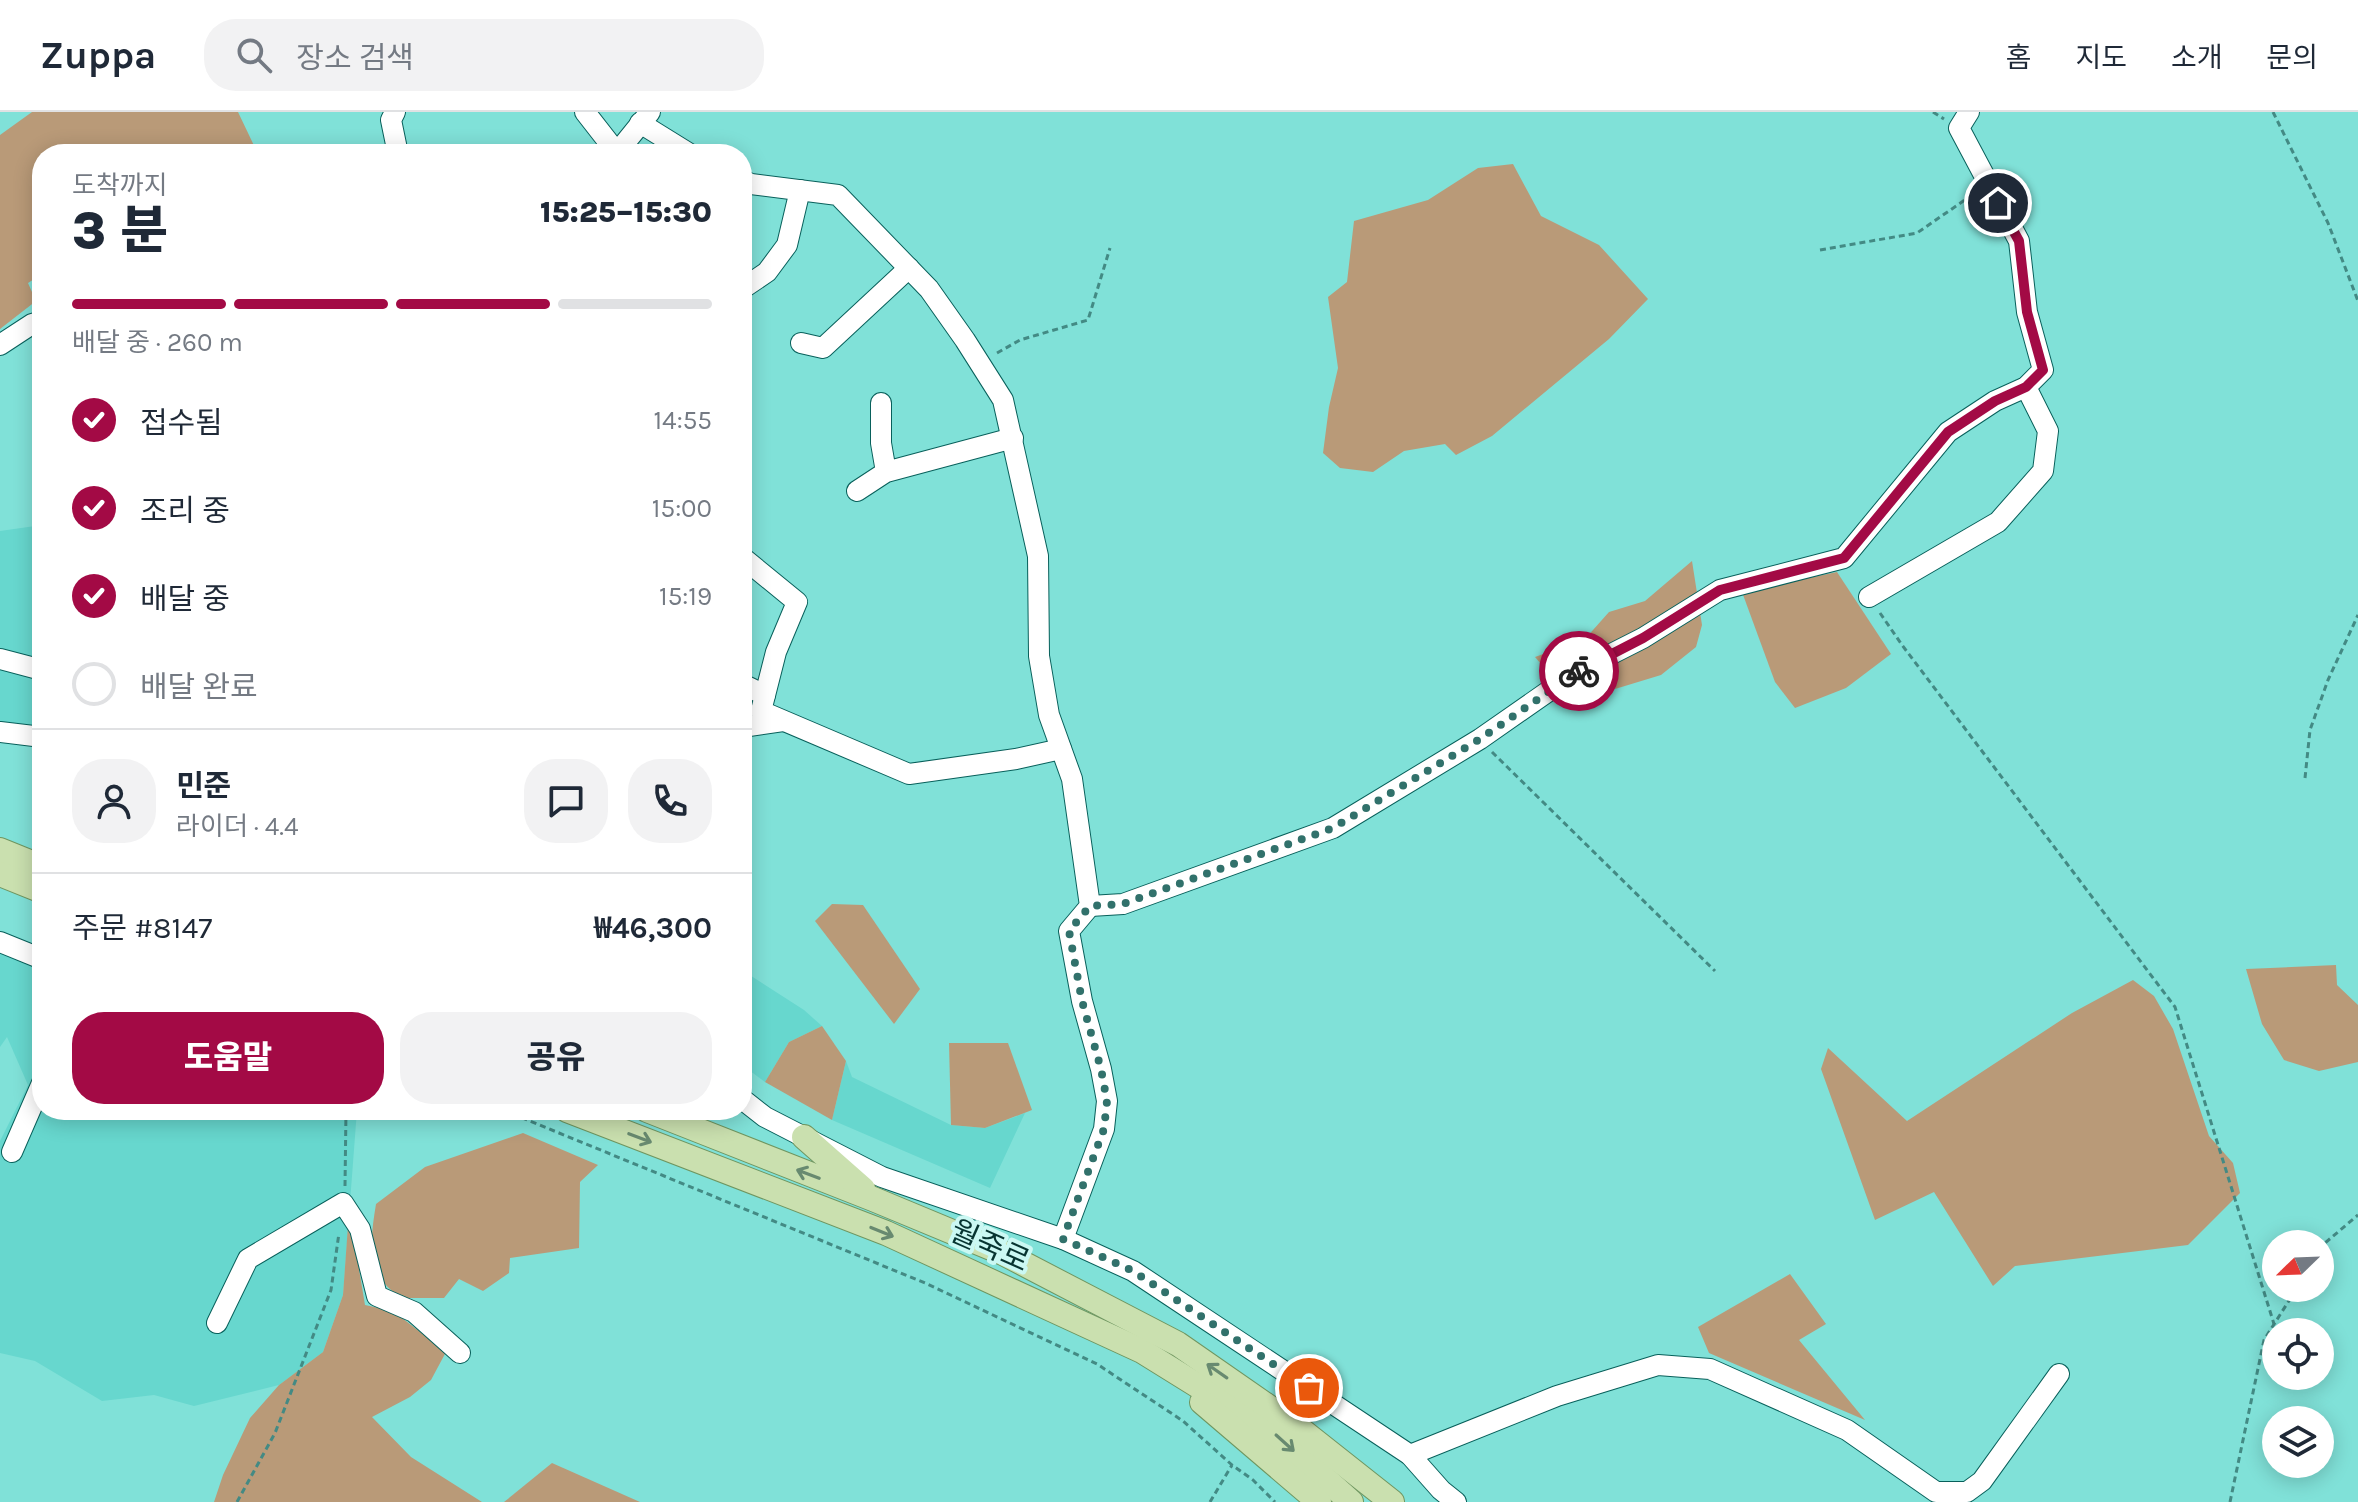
<!DOCTYPE html>
<html lang="ko">
<head>
<meta charset="utf-8">
<style>
  :root { --surface:#fff; --page:#f2f2f3; --text:#1f2937; --muted:#747a83; --line:#e0e1e3; --accent:#a30a45 }
  body { margin:0; font-family:Karla,"Noto Sans KR",sans-serif; background:var(--page); color:var(--text); height:100vh; display:flex; flex-direction:column; font-size:30px; white-space:nowrap }
  * { box-sizing:border-box; margin:0 }
  p { font-size:26px; color:var(--muted) }
  .icon { flex:none; width:44px; height:44px; fill:none; stroke:currentColor; stroke-width:2; stroke-linecap:round; stroke-linejoin:round }
  .map { position:relative; flex:1; overflow:hidden }
  .drawer { position:absolute; left:32px; top:32px; width:720px; height:976px; display:flex; flex-direction:column; background:var(--surface); border-radius:32px; box-shadow:0 4px 20px #0003 }
  .drawer>* { flex:none }
  .needle { width:52px; rotate:247deg }
  .tools { position:absolute; left:2262px; top:1118px; display:grid; gap:16px }
  .tools a { display:grid; place-items:center; width:72px; height:72px; border-radius:50%; background:var(--surface); box-shadow:0 4px 20px #0003; font-size:40px }
  .pin { position:absolute; display:grid; place-items:center; width:68px; height:68px; color:#fff; margin:-34px; border:4px solid #fff; border-radius:50%; box-shadow:0 2px 8px #0007 }
  .courier { position:absolute; display:grid; place-items:center; width:80px; height:80px; margin:-40px; border:6px solid #a30a45; border-radius:50%; background:#fff; color:#222; box-shadow:0 2px 10px #0007 }
  .summary em { font-style:normal; font-weight:800 }
  .summary div { display:flex; flex-direction:column-reverse }
  .summary { display:flex; align-items:center; justify-content:space-between; height:136px; padding:0 40px }
  h1 { font-size:52px; font-weight:800; line-height:60px }
  .bar { display:grid; grid-template-columns:repeat(4,1fr); gap:12px 8px; align-content:center; height:96px; padding:0 40px }
  .bar i { height:10px; border-radius:6px; background:var(--line) }
  .bar .on { background:var(--accent) }
  .bar p { grid-column:span 4 }
  .line { display:flex; align-items:center; gap:20px; padding:0 40px; border-top:2px solid var(--line) }
  .line div { flex:1 }
  .round { display:grid; place-items:center; flex:none; width:84px; height:84px; border-radius:32px; background:var(--page) }
  ol { padding:0 40px; list-style:none }
  li { display:flex; align-items:center; gap:24px; height:88px }
  li p { margin-inline-start:auto }
  li .icon { padding:8px; border-radius:50%; background:var(--accent); color:#fff; stroke-width:4 }
  li:last-child { color:var(--muted) }
  li i { width:44px; height:44px; border:4px solid var(--line); border-radius:50% }
  .button { display:flex; gap:16px; margin-top:auto; padding:16px 40px }
  .button a { flex:1; height:92px; border-radius:32px; background:var(--accent); color:#fff; font-size:32px; font-weight:800; line-height:92px; text-align:center }
  .button a+a { background:var(--page); color:var(--text) }
  header { display:flex; align-items:center; gap:48px; box-sizing:border-box; height:112px; padding:0 40px; background:var(--surface); border-bottom:2px solid var(--line) }
  header strong { font-size:38px }
  nav { display:flex; gap:44px; margin-inline-start:auto; font-size:28px }
  .search { width:560px; height:72px; background:var(--page); display:flex; align-items:center; gap:20px; box-sizing:border-box; padding:0 28px; border-radius:32px; color:var(--muted); font-size:30px }
  .map>svg:first-child { display:block }
</style>
</head>
<body>
<header>
<strong>Zuppa</strong>
<div class="search"><svg class="icon" aria-label="search" viewBox="0 0 24 24"><circle cx="10" cy="10" r="6"/><path d="M15 15l6 6"/></svg>장소 검색</div>
<nav><a>홈</a><a>지도</a><a>소개</a><a>문의</a></nav>
</header>
<div class="map">
<svg width="2358" height="1390" viewBox="0 0 2358 1390">
  <rect width="100%" height="100%" fill="#80e1d8"/>
  <g fill="#67d7ce">
    <path d="M42,413v208l-42,-7v-195z"/>
    <path d="M0,839l42,17v142h315l-14,185 -20,57 -44,33 -85,21 -40,-11 -52,6 -67,-40 -35,-8v-212l28,-56 -21,-48 -7,10z"/>
    <path d="M742,858l62,40 18,16 -33,16 -24,40 -23,-17z"/>
    <path d="M846,949l6,16 99,48 34,3 40,-15 -35,75 -158,-68z"/>
  </g>
  <g fill="#b99a78">
    <path d="M32,0h206l20,42h-216v120l-14,9 8,18 -36,28v-194z"/>
    <path d="M1513,52l28,52 58,29 49,54 -39,40 -117,97 -36,19 -11,-11 -41,7 -31,21 -33,-4 -17,-15 6,-46 9,-39 -10,-71 19,-15 7,-61 74,-21 50,-32z"/>
    <path d="M1692,449l10,64 -6,22 -35,28 -46,14 2,-22 -15,-13 -48,25 -19,-22 50,-18 24,-27 36,-11z"/>
    <path d="M1837,460l54,82 -45,34 -51,20 -20,-26 -33,-90z"/>
    <path d="M832,792l31,1 57,84 -26,35 -79,-103z"/>
    <path d="M2336,853l1,20 21,20v57l-39,9 -35,-11 -22,-36 -16,-55z"/>
    <path d="M2133,868l21,16 19,33 36,107 24,27 7,30 -52,52 -173,21 -22,20 -59,-94 -59,28 -54,-151 7,-21 79,73 165,-108z"/>
    <path d="M822,914l24,35 -14,59 -67,-38 24,-40z"/>
    <path d="M949,931h59l24,67 -47,18 -34,-3z"/>
    <path d="M523,1021l75,32 -18,17 -1,66 -69,10 -1,15 -26,18 -24,-12 -15,19h-43c-6,-5 -15,-11 -19,-18 -15,-22 -10,-51 -6,-76l49,-37z"/>
    <path d="M348,1113l10,38 7,42 28,6 53,41 -15,28 -21,17 -38,20 39,40 71,45h-268l9,-27 27,-57 29,-33 44,-33 20,-57z"/>
    <path d="M1790,1162l36,50 -27,16 66,80 -156,-67 -11,-26z"/>
    <path d="M552,1351l88,39h-136z"/>
  </g>
  <g fill="none" stroke-linecap="round" stroke-linejoin="round">
    <g stroke="#08605b" stroke-width="22">
      <g id="minor">
        <path d="M395,0l-4,8 7,34"/>
        <path d="M585,0l32,41"/>
        <path d="M640,11l50,31"/>
        <path d="M616,42l34,-42"/>
        <path d="M742,68l9,4 87,11 91,94 36,51 38,60 35,156 1,100 10,59 23,64 18,127 -21,25 13,70 19,68 6,32 -3,28 -41,110"/>
        <path d="M742,177l25,-17 20,-27 13,-55"/>
        <path d="M801,231l22,5 86,-80"/>
        <path d="M0,233l32,-21 10,-3"/>
        <path d="M881,291v40l5,29"/>
        <path d="M857,379l29,-19 127,-34"/>
        <path d="M742,445l55,45 -21,50 -15,59 148,63 107,-15 45,-10"/>
        <path d="M1869,485l129,-75 45,-51 5,-40 -22,-44"/>
        <path d="M0,547l42,11"/>
        <path d="M742,572l23,11"/>
        <path d="M742,615l41,-6"/>
        <path d="M0,620l42,5"/>
        <path d="M1090,794l33,-2 210,-76 147,-89 96,-67 67,-34 77,-48 124,-32 104,-126 47,-31 31,-14 17,-17 -16,-58 -8,-71 -60,-113 10,-16"/>
        <path d="M0,830l42,17"/>
        <path d="M742,987l23,18 117,60 181,62 70,32 277,184 31,35 15,12"/>
        <path d="M12,1040l30,-69"/>
        <path d="M217,1211l31,-64 95,-56 17,26 17,67 37,16 46,41"/>
        <path d="M1410,1343l147,-59 101,-31 52,4 137,61 89,62h31l15,-11 77,-107"/>
      </g>
    </g>
    <g stroke="#6f9660" stroke-width="26">
      <g id="major">
        <path d="M0,738l42,17"/>
        <path d="M0,762l42,17"/>
        <path d="M567,998l319,123 256,118 132,82 77,69"/>
        <path d="M647,998l226,89 130,54 175,91 118,82 96,76"/>
        <path d="M804,1025l59,52"/>
        <path d="M1202,1290l117,100"/>
      </g>
    </g>
    <g stroke="#438a84" stroke-width="3" stroke-dasharray="6 4" stroke-linecap="butt">
      <path d="M1933,0l11,7"/>
      <path d="M2273,0l55,111 30,78"/>
      <path d="M1820,138l97,-17 55,-38"/>
      <path d="M997,241l23,-13 68,-20 22,-72"/>
      <path d="M1880,501l22,32 273,362 99,317"/>
      <path d="M1492,640l223,219"/>
      <path d="M2305,666l5,-48 18,-50 30,-65"/>
      <path d="M503,998l422,173 172,81 86,57 49,44 21,15 22,22"/>
      <path d="M345,1074l1,-76"/>
      <path d="M2320,1139l5,-8 33,-28"/>
      <path d="M237,1390l38,-69 56,-143 8,-57"/>
      <path d="M1210,1390l22,-37"/>
      <path d="M2230,1390l34,-162 33,-52"/>
    </g>
    <use href="#minor" stroke="#fff" stroke-width="20"/>
    <use href="#major" stroke="#cae0af" stroke-width="24"/>
  </g>
  <defs><path id="oneway-shaft" d="M-6 0H5M1.5-3L5.5 0L1.5 3" fill="none" stroke-width="1.6" stroke-linecap="round" stroke-linejoin="round" transform="scale(2)"/></defs>
  <g stroke="#688a70">
    <use href="#oneway-shaft" transform="translate(640 1026) rotate(21)"/>
    <use href="#oneway-shaft" transform="translate(808 1062) rotate(-159)"/>
    <use href="#oneway-shaft" transform="translate(882 1120) rotate(22)"/>
    <use href="#oneway-shaft" transform="translate(1217 1259) rotate(-145)"/>
    <use href="#oneway-shaft" transform="translate(1285 1331) rotate(42)"/>
  </g>
  <g fill="none" stroke-linecap="round" stroke-linejoin="round">
    <path stroke="#31716b" stroke-width="8" stroke-dasharray="0 14.4" d="M1309,1276l-176,-117 -70,-32 41,-110 3,-28 -6,-32 -19,-68 -13,-70 21,-25 33,-2 210,-76 147,-89 99,-68"/>
    <path stroke="#a30a45" stroke-width="10" d="M1579,559l64,-33 77,-48 124,-32 104,-126 47,-31 31,-14 17,-17 -16,-58 -8,-71 -21,-38"/>
  </g>
  <g text-anchor="middle" dominant-baseline="central" stroke-width="8" stroke-linejoin="round" paint-order="stroke">
    <g font-size="30" fill="#073431" stroke="#cbf8f3">
      <text transform="translate(990 1134) rotate(24)">월죽로</text>
    </g>
  </g>
</svg>
<div class="tools">
<a><svg class="needle" viewBox="-14 -14 28 28"><path d="M0-13l5 13h-10z" fill="#e53935"/><path d="M0 13l5-13h-10z" fill="#747a83"/></svg></a>
<a><svg class="icon" aria-label="locate" viewBox="0 0 24 24"><circle cx="12" cy="12" r="6"/><path d="M12 2v4M12 18v4M2 12h4M18 12h4"/></svg></a>
<a><svg class="icon" aria-label="layers" viewBox="0 0 24 24"><path d="M12 4l9 5-9 5-9-5zM3 14l9 5 9-5"/></svg></a>
</div>
<div class="pin" style="left:1309px;top:1276px;background:#ea580c"><svg class="icon" aria-label="bag" viewBox="0 0 24 24"><path d="M5 8h14l-1 12H6zM9 8a3 3 0 0 1 6 0"/></svg></div>
<div class="pin" style="left:1998px;top:91px;background:#1f2937"><svg class="icon" aria-label="home" viewBox="0 0 24 24"><path d="M3 11l9-7 9 7M6 9v11h12V9"/></svg></div>
<div class="courier" style="left:1579px;top:559px"><svg class="icon" aria-label="bike" viewBox="0 0 24 24"><circle cx="6" cy="16" r="4"/><circle cx="18" cy="16" r="4"/><path d="M6 16l4-8h5l3 8M10 8l3 8H6M13 5h3"/></svg></div>
<section class="drawer">
<div class="summary"><div><h1>3 분</h1><p>도착까지</p></div><em>15:25–15:30</em></div>
<div class="bar"><i class="on"></i><i class="on"></i><i class="on"></i><i></i><p>배달 중 · 260 m</p></div>
<ol>
<li><svg class="icon" aria-label="check" viewBox="0 0 24 24"><path d="M5 12l5 5 9-10"/></svg>접수됨<p>14:55</p></li>
<li><svg class="icon" aria-label="check" viewBox="0 0 24 24"><path d="M5 12l5 5 9-10"/></svg>조리 중<p>15:00</p></li>
<li><svg class="icon" aria-label="check" viewBox="0 0 24 24"><path d="M5 12l5 5 9-10"/></svg>배달 중<p>15:19</p></li>
<li><i></i>배달 완료</li>
</ol>
<div class="line" style="height:144px"><a class="round"><svg class="icon" aria-label="person" viewBox="0 0 24 24"><circle cx="12" cy="8" r="4"/><path d="M4 21q1-7 8-7t8 7"/></svg></a><div><b>민준</b><p>라이더 · 4.4</p></div><a class="round"><svg class="icon" aria-label="chat" viewBox="0 0 24 24"><path d="M4 5h16v11H9l-5 4z"/></svg></a><a class="round"><svg class="icon" aria-label="phone" viewBox="0 0 24 24"><path d="M5 4h4l2 5-3 2q2 4 5 5l2-3 5 2v4C11 20 4 13 5 4z"/></svg></a></div>
<div class="line" style="height:104px"><div>주문 #8147</div><b>₩46,300</b></div>
<div class="button"><a>도움말</a><a>공유</a></div>
</section>
</div>
</body>
</html>
